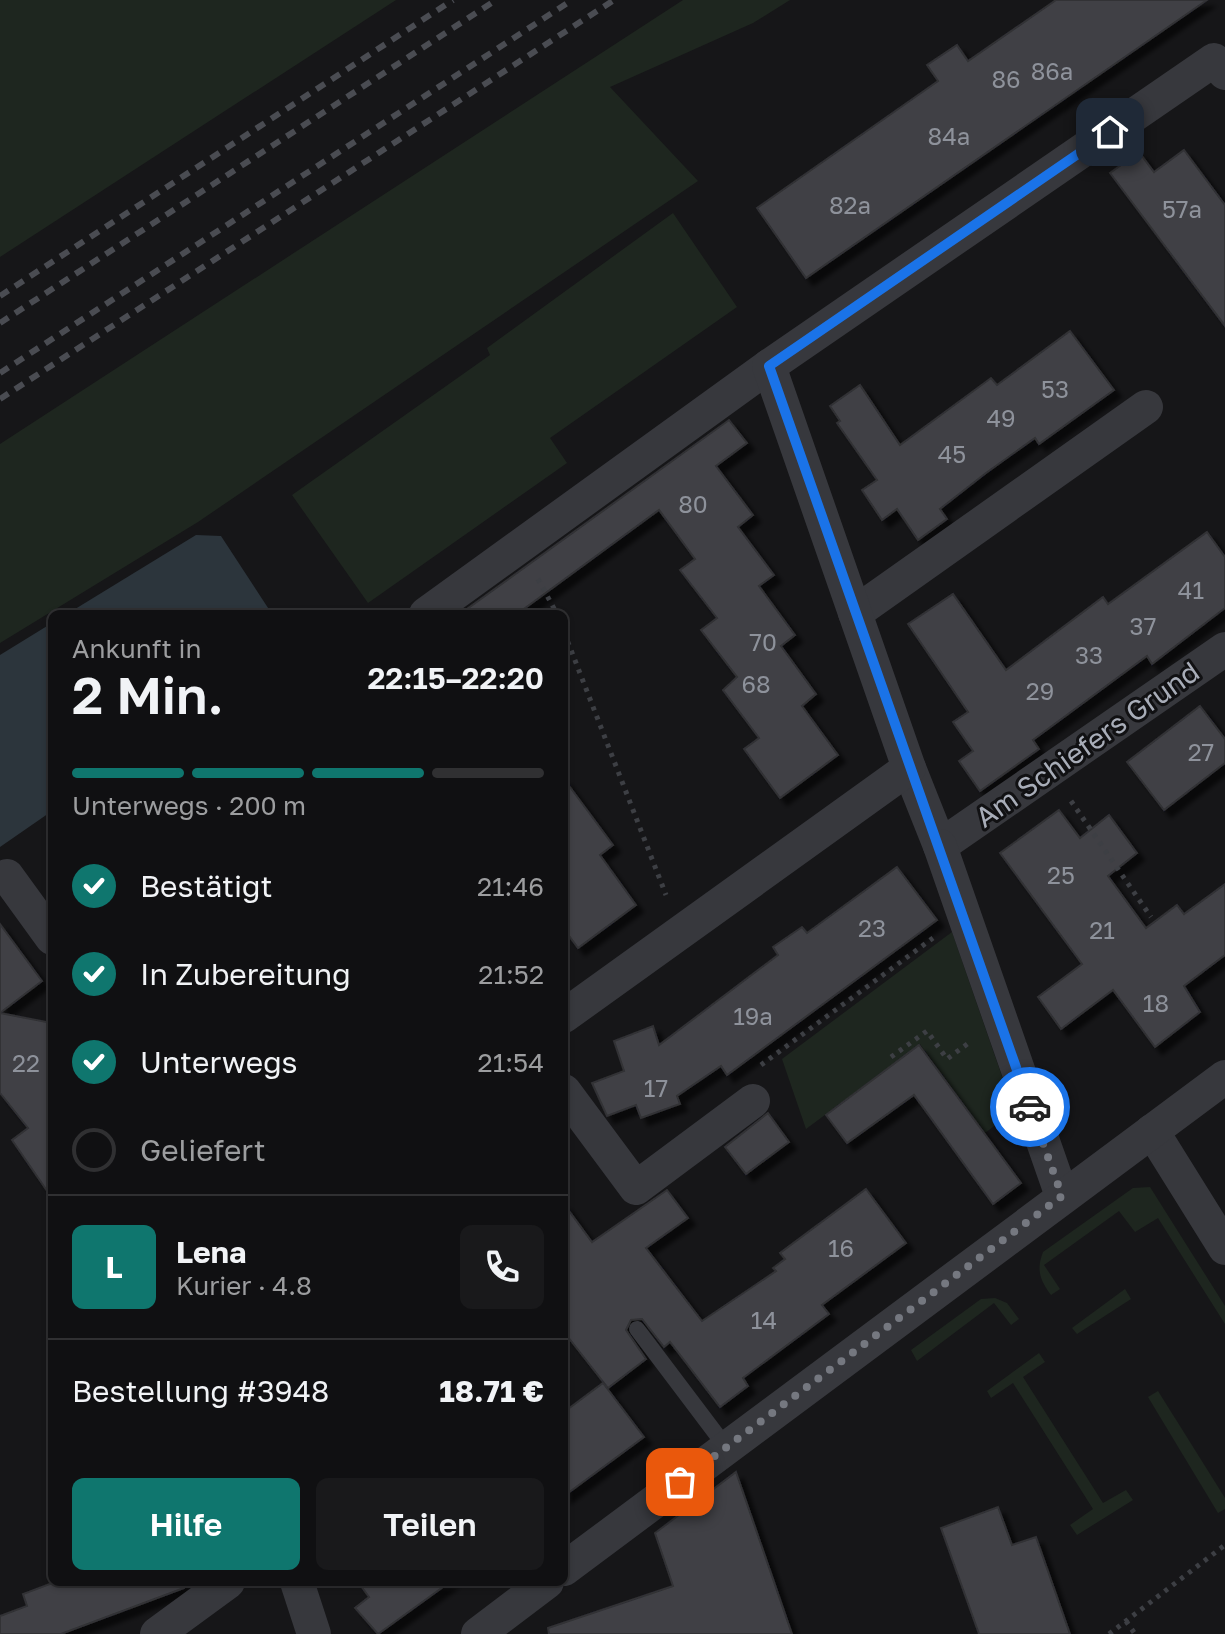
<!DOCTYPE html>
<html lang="de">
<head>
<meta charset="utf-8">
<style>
  :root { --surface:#101012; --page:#19191b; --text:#f1f3f6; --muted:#9c9d9f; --line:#303032; --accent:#0f766e }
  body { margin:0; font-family:"Golos Text",sans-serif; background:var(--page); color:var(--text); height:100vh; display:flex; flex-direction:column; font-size:30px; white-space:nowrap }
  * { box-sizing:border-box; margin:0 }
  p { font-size:26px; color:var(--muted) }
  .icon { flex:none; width:44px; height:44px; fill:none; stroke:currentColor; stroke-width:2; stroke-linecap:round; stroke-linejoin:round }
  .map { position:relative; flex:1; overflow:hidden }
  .panel { position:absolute; left:48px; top:610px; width:520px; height:976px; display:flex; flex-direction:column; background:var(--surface); border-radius:12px; box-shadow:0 2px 6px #0004,0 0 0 2px var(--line) }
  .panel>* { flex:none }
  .pin { position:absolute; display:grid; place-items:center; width:68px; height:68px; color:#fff; margin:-34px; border-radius:16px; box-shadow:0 4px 12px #0006 }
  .courier { position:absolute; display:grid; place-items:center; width:80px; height:80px; margin:-40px; border:6px solid #1a73e8; border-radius:50%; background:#fff; color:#222; box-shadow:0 2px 10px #0007 }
  .head em { font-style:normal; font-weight:600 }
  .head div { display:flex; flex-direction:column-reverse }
  .head { display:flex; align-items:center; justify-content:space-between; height:136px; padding:0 24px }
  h1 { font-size:52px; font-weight:600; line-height:60px }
  .bar { display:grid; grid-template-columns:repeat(4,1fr); gap:12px 8px; align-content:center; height:96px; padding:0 24px }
  .bar i { height:10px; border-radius:6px; background:var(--line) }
  .bar .current { background:var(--accent) }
  .bar p { grid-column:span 4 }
  .line { display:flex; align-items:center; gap:20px; padding:0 24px; border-top:2px solid var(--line) }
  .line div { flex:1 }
  .round { display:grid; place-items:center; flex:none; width:84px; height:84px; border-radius:12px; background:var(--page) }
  ol { padding:0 24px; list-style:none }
  li { display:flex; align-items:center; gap:24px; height:88px }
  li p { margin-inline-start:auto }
  li .icon { padding:8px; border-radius:50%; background:var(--accent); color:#fff; stroke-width:4 }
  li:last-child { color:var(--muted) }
  li i { width:44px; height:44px; border:4px solid var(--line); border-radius:50% }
  .action { display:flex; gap:16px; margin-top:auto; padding:16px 24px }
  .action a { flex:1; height:92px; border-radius:12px; background:var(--accent); color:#fff; font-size:32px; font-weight:600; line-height:92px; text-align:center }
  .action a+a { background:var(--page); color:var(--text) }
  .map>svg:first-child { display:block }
</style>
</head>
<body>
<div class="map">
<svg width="1225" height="1634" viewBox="0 0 1225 1634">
  <defs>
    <filter id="shadow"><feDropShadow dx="7" dy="7" stdDeviation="2" flood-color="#0009"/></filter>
  </defs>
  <rect width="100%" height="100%" fill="#161618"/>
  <g fill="#1e261f">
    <path d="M0,0h396l-396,257z"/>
    <path d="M683,0h107l-37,23 -143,64 88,94 -500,341 -198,121v-199z"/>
    <path d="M673,213l64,94 -187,131 17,25 -199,140 -76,-108 198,-140 -3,-7z"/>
    <path d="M952,932l62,179 -29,22 -65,-89 -114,85 -24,-70z"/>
    <path d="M1150,1187l75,119v18l-67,-106 -23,14 -16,-21 -75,54 16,24 -9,6c-11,-15 -15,-25 -8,-43l90,-64z"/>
    <path d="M1125,1289l6,10 -54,35 -5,-6z"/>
    <path d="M995,1298l12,5 12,16 -8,6 -17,-22 -77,58 -6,-11 70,-51z"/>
    <path d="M1039,1353l6,9 -22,15 80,126 23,-13 7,10 -56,35 -7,-10 23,-16 -80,-126 -22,15 -4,-7z"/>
    <path d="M1158,1391l67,107v11l-7,4 -70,-116z"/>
  </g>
  <g fill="#2c353c">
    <path d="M196,535l25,1 51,78h-205z"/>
    <path d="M52,623v188l-52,36v-192z"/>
  </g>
  <g fill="#404145" stroke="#303034" stroke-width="2" filter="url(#shadow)">
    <path d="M1056,0h151l-401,278 -49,-70 181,-127 -11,-16 30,-20 11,16z"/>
    <path d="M1184,150l41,55v121l-115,-153 29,-21 15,20z"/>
    <path d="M1070,331l44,59 -75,54 -4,-6 -49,35 -46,36 7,10 -29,21 -21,-31 -15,11 -20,-30 15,-10 -40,-57 3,-2 -10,-15 30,-21 40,60 91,-67 6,7z"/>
    <path d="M729,420l18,23 -31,23 37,49 -15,12 36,48 -15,11 36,49 -14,11 35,48 -14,12 36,49 -58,43 -36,-49 15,-11 -36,-48 14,-13 -36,-47 16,-12 -37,-48 15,-11 -36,-49 -142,104h-57z"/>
    <path d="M1207,532l18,25v51l-73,56 -5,-8 -114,84 6,9 -59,42 -21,-30 14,-10 -20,-29 15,-10 -60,-88 45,-30 53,76 97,-73 5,7z"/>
    <path d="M1200,706l25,33v24l-61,47 -37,-48z"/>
    <path d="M564,779l49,66 -13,10 36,50 -58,43 -14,-19z"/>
    <path d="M1059,810l21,28 29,-23 28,38 -29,23 38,52 31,-23 7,9 41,-30v71l-41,31 16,26 -45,35 -42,-57 -52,39 -23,-32 44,-33 -82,-111z"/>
    <path d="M897,867l40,53 -210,155 -6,-9 -44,30 3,8 -39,14 -5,-13 -29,11 -15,-33 32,-12 -10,-30 39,-15 6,19 119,-90 -5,-8 29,-20 5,6z"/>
    <path d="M0,924l42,57 -42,32z"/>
    <path d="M0,1013l52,10v175l-40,-58 16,-12 -28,-35z"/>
    <path d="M919,1045l102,138 -28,21 -79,-109 -67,48 -21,-28z"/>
    <path d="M768,1113l21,29 -43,32 -21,-27z"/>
    <path d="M866,1189l40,54 -84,62 7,9 -86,64 5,8 -28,21 -50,-65 -6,5 -22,-28 -11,1 -5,10 20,29 -38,29 -44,-56v-128l28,38 75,-52 21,28 -42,30 56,73 74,-50 -3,-3 12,-9 -5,-6z"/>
    <path d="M603,1383l41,54 -80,59v-84z"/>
    <path d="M736,1472l56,162h-243l-1,-6 125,-42 -18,-53z"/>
    <path d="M998,1507l14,38 24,-8 34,97h-91l-38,-106z"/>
    <path d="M55,1582h129v6l-123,46h-61v-18l27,-10 -4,-12z"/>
    <path d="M358,1582h92l-72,52 -23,-26 14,-11z"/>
  </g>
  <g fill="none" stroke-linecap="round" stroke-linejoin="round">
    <g stroke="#3d3f44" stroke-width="5" stroke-dasharray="4 6" stroke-linecap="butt">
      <path d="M538,579l19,35"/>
      <path d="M564,632l102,263"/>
      <path d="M1071,801l80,116"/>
      <path d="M891,1057l36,-26 20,28 23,-17"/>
      <path d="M761,1065l172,-127"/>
      <path d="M1126,1621l9,13"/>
      <path d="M1109,1634l116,-89"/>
    </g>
    <path stroke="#37383d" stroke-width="16" d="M637,1329l89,118"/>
    <g stroke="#37383d" stroke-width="34">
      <path d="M855,613l291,-206"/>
      <path d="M426,614l343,-248"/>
      <path d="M909,768l31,78 285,-197"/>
      <path d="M940,846l122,350"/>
      <path d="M7,876l45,62"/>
      <path d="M564,1016l345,-248 -140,-402 445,-306 11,13"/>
      <path d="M564,1091l72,97 117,-87"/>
      <path d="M1152,1131l73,117"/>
      <path d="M564,1569l661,-492"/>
      <path d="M297,1582l17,52"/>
      <path d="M157,1634l71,-52"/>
      <path d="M478,1634l69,-52"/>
    </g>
    <g stroke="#4a4c52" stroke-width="6" stroke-dasharray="10 8" stroke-linecap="butt">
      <path d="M0,296l453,-296"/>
      <path d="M0,323l496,-323"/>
      <path d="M0,373l572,-373"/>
      <path d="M0,399l614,-399"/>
    </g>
  </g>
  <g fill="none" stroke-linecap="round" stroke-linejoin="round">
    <path stroke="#757880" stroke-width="8" stroke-dasharray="0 14.4" d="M680,1482l382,-286 -32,-89"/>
    <path stroke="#1a73e8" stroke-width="10" d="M1030,1107l-261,-741 341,-234"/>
  </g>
  <g text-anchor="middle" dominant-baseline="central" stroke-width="6" stroke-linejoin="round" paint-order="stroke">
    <g font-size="24" fill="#8e929b">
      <text x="1052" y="70">86a</text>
      <text x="1006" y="78">86</text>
      <text x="949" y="135">84a</text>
      <text x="850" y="204">82a</text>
      <text x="1182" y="208">57a</text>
      <text x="1055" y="388">53</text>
      <text x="1001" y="417">49</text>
      <text x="952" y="453">45</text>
      <text x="693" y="503">80</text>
      <text x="1191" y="589">41</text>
      <text x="1143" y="625">37</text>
      <text x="763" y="641">70</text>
      <text x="1089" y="654">33</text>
      <text x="756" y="683">68</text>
      <text x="1040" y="690">29</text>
      <text x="1201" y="751">27</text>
      <text x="1061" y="874">25</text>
      <text x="872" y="927">23</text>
      <text x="1102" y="929">21</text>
      <text x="1156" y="1002">18</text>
      <text x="753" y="1015">19a</text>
      <text x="26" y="1062">22</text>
      <text x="656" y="1087">17</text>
      <text x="841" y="1247">16</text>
      <text x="764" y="1319">14</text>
    </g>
    <g font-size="28" fill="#a8adb8" stroke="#111113">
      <text transform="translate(1087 744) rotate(-35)">Am Schiefers Grund</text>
    </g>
  </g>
</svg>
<div class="pin" style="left:680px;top:1482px;background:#ea580c"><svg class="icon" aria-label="bag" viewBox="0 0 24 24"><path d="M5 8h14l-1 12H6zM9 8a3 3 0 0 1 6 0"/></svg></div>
<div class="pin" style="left:1110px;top:132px;background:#1f2937"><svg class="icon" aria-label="home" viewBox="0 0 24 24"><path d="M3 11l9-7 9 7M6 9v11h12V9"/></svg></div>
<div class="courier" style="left:1030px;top:1107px"><svg class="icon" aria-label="car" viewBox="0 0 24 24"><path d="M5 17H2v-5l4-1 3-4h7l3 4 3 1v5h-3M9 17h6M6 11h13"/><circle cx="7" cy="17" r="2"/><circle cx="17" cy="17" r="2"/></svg></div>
<section class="panel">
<div class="head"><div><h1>2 Min.</h1><p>Ankunft in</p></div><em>22:15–22:20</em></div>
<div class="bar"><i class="current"></i><i class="current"></i><i class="current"></i><i></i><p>Unterwegs · 200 m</p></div>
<ol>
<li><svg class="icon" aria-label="check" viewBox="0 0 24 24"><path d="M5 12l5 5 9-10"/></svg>Bestätigt<p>21:46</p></li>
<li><svg class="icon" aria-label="check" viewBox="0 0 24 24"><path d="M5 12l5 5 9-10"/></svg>In Zubereitung<p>21:52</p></li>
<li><svg class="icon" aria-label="check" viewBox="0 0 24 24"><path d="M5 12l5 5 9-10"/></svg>Unterwegs<p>21:54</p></li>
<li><i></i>Geliefert</li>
</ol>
<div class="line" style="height:144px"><b class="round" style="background:var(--accent);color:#fff">L</b><div><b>Lena</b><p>Kurier · 4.8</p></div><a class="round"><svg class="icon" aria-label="phone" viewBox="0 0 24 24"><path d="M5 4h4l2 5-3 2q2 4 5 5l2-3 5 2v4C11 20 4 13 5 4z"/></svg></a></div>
<div class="line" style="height:104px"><div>Bestellung #3948</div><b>18.71 €</b></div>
<div class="action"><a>Hilfe</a><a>Teilen</a></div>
</section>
</div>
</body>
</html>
